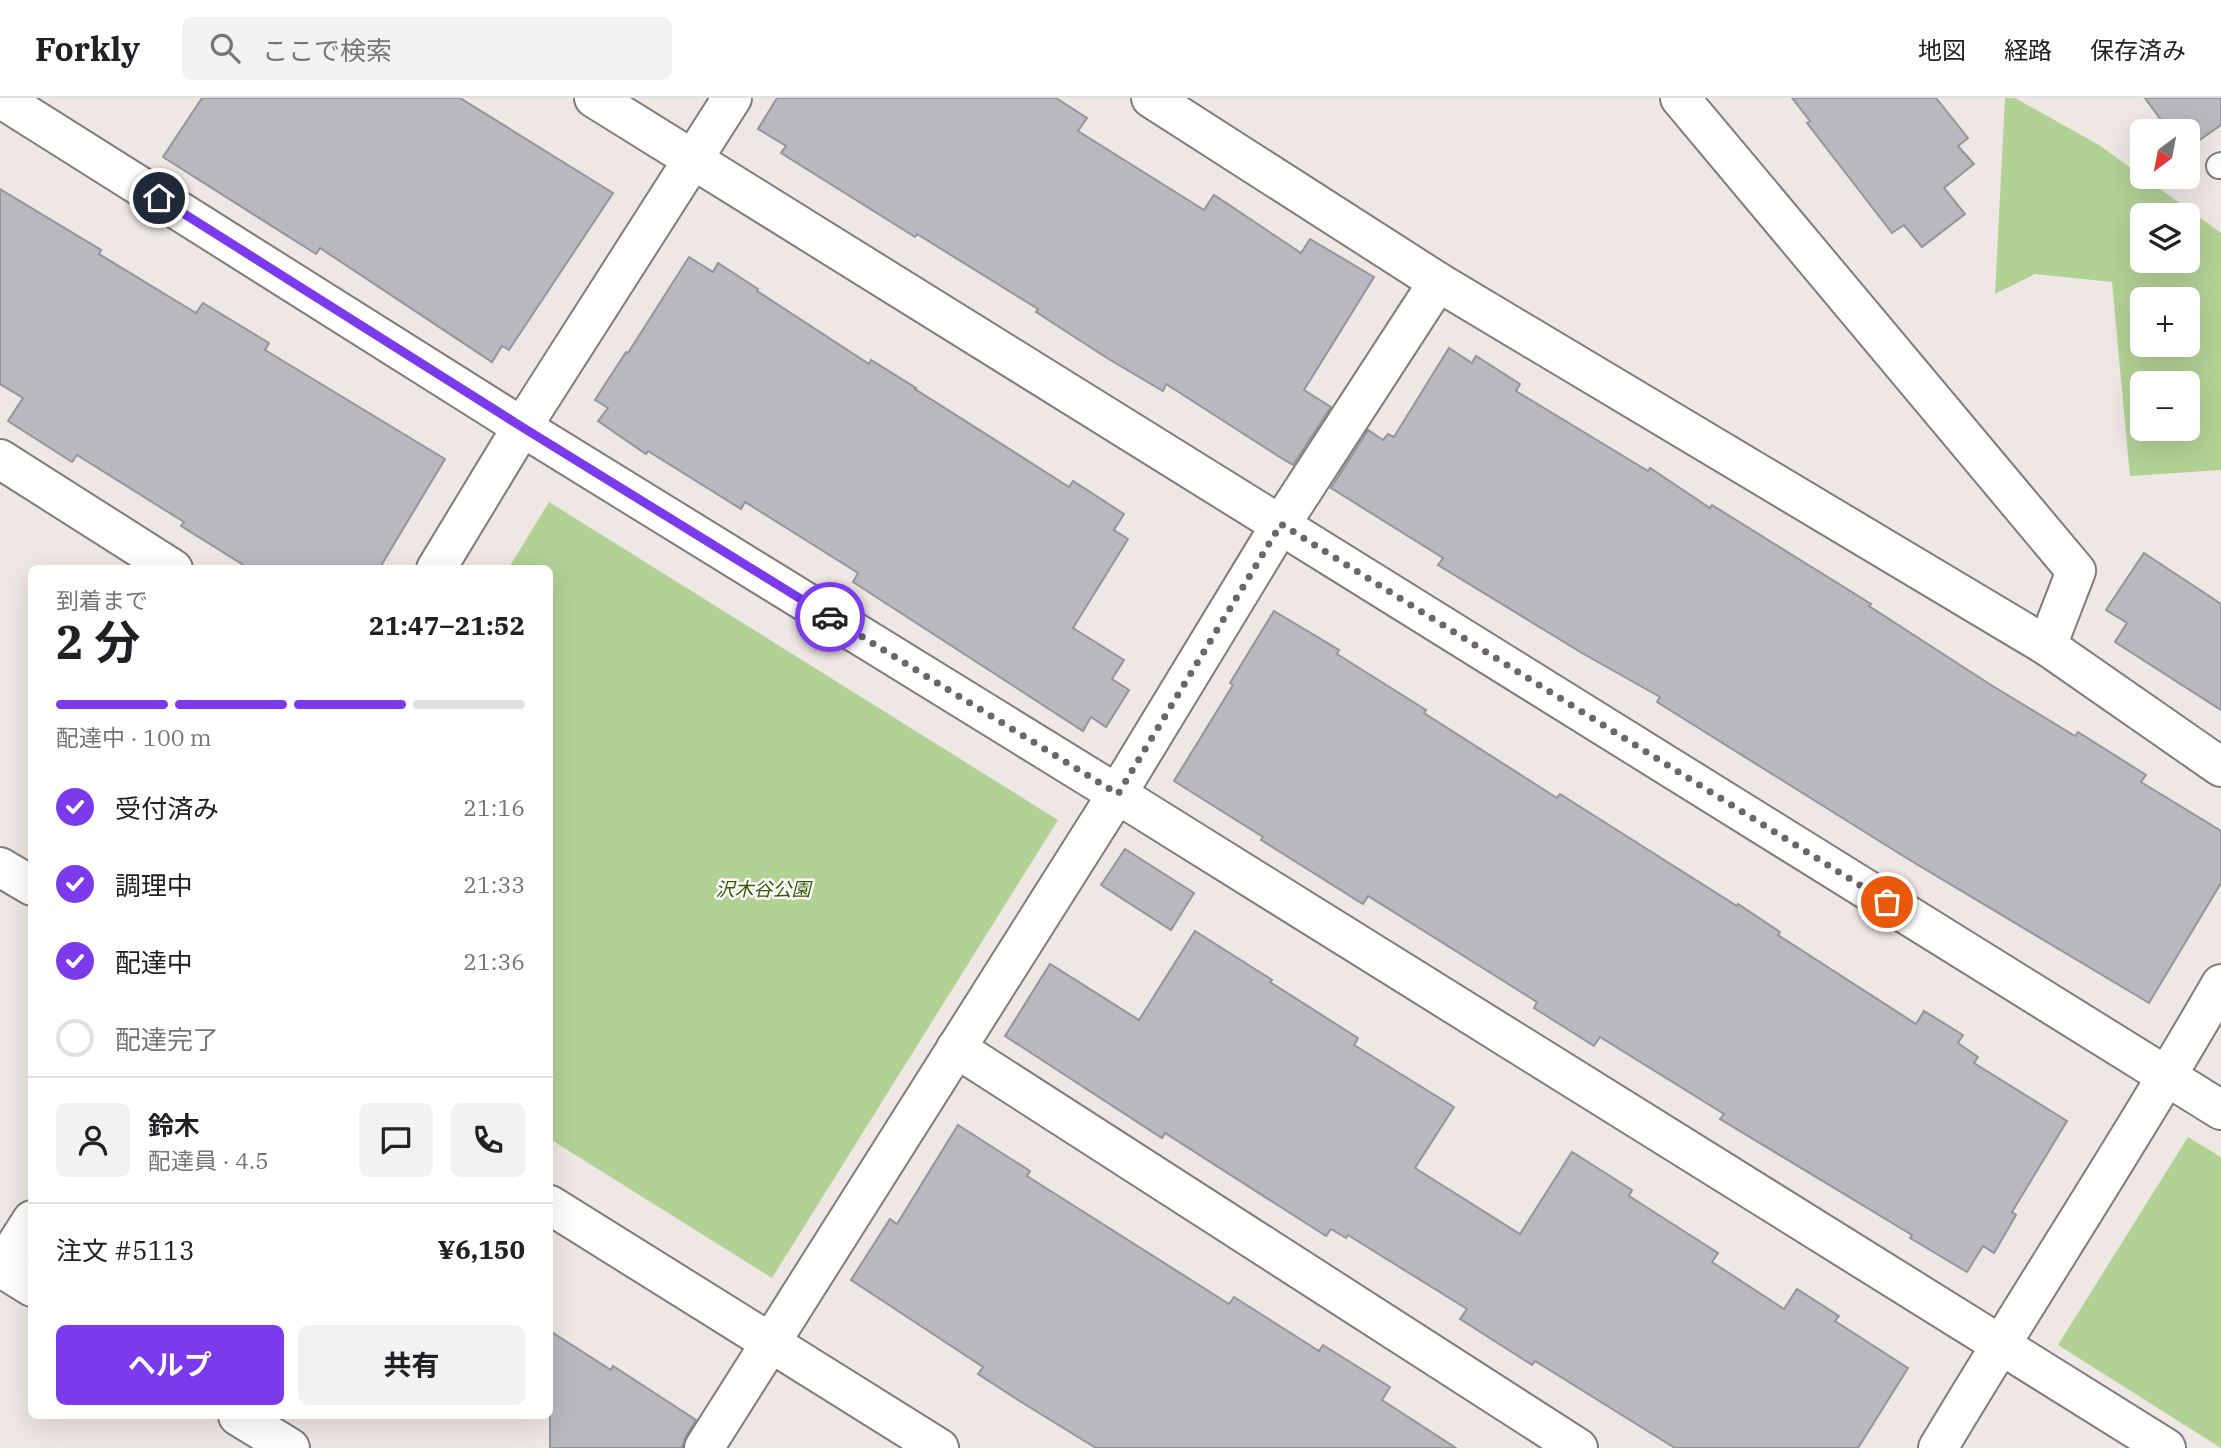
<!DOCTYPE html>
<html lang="ja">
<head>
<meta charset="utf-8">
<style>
  :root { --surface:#fff; --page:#f2f2f2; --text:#202124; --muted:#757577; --line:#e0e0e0; --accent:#7c3aed }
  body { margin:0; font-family:"IBM Plex Serif","Noto Sans JP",serif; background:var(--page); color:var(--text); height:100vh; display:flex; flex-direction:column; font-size:26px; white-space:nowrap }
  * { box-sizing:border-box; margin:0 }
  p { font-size:23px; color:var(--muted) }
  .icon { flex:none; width:38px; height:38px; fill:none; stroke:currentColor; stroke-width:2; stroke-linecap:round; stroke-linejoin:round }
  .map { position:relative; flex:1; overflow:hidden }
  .sheet { position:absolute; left:28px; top:467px; width:525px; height:854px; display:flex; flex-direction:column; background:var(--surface); border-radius:10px; box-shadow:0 7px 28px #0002 }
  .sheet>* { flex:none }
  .needle { width:46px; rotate:212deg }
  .fabs { position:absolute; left:2130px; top:21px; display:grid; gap:14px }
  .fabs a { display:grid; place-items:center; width:70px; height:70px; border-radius:10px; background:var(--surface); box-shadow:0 7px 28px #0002; font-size:35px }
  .pin { position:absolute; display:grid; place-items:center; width:60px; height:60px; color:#fff; margin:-30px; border:4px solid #fff; border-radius:50%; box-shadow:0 2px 7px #0007 }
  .courier { position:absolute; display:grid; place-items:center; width:70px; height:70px; margin:-35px; border:5px solid #7c3aed; border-radius:50%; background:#fff; color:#222; box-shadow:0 2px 9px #0007 }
  .summary em { font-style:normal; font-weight:700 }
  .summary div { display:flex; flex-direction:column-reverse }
  .summary { display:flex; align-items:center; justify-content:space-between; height:119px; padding:0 28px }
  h1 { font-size:46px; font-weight:700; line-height:52px }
  .bar { display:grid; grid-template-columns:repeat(4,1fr); gap:10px 7px; align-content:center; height:84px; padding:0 28px }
  .bar i { height:9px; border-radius:5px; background:var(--line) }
  .bar .active { background:var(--accent) }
  .bar p { grid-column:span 4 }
  .line { display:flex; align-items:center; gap:18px; padding:0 28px; border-top:2px solid var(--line) }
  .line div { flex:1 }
  .round { display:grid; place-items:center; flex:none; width:74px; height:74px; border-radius:10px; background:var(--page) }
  ol { padding:0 28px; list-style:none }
  li { display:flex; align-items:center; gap:21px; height:77px }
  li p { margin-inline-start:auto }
  li .icon { padding:7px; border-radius:50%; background:var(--accent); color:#fff; stroke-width:4 }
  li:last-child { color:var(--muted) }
  li i { width:38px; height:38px; border:4px solid var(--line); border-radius:50% }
  .action { display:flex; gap:14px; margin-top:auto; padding:14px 28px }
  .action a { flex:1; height:80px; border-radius:10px; background:var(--accent); color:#fff; font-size:28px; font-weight:700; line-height:80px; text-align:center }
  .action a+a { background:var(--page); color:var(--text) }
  header { display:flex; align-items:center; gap:42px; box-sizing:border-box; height:98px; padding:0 35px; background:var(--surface); border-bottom:2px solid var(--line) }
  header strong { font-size:33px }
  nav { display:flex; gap:38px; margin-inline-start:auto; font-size:24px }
  .search { width:490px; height:63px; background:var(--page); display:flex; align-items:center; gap:18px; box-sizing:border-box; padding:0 24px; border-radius:10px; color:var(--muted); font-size:26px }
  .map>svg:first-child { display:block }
</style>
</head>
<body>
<header>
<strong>Forkly</strong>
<div class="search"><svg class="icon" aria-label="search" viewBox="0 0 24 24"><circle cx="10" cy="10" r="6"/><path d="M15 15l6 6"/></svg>ここで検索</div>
<nav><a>地図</a><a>経路</a><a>保存済み</a></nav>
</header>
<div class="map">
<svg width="2221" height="1350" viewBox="0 0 2221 1350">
  <rect width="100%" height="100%" fill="#eee7e4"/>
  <g fill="#b2d195" fill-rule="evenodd">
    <path d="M2005,0h10l84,47 122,88v237l-91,6 -18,-194 -77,-8 -40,20zM2142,117h46v46h-46zM2142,201h46v46h-46zM2142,285h46v46h-46z"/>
    <path d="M549,404l509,318 -286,458 -222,-139v-570h-42z"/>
    <path d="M2188,1039l33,20v291l-163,-103z"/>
  </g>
  <g fill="#b8b8be" stroke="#94959b" stroke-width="2">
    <path d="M202,0h258l153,95 -104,157 -7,-4 -10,16 -172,-114 -4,6 -153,-97z"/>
    <path d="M777,0h279l31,20 -9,13 126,79 10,-15 87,58 9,-14 64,38 -70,113 27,17 -38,58 -15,-9 -112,-72 -3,7 -56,-33 -71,-46 2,-3 -121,-75 -2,3 -134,-84 5,-7 -28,-17z"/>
    <path d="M1792,0h144l32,40 -10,8 16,18 -30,24 21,26 -43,33 -18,-22 -12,8 -85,-110 3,-2z"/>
    <path d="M2145,0h76v27l-33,23v-17h-19z"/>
    <path d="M0,91l101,61 -2,4 97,59 7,-10 66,40 -4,7 180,109 -66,110h-129l-69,-43 3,-4 -107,-67 -5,7 -64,-41 15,-23 -23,-14z"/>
    <path d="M689,159l24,15 5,-9 40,26 -1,2 112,73 2,-4 45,28 -1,1 154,98 4,-6 51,33 -10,16 14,9 -55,89 51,32 -12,19 17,11 -23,37 -15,-10 -8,14 -230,-149 5,-9 -113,-71 -4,7 -93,-58 -2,3 -48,-33 10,-13 -13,-8 31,-48 2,1z"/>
    <path d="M1449,250l23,15 4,-7 44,28 -4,7 132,80 2,-3 60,40 2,-3 159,99 -2,2 122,79 84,51 3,-4 68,43 -5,7 80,49v52l-72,120 -241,-144 -251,-157 3,-5 -78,-44 -144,-88 5,-7 -112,-70 37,-58 15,10 5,-6 6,3z"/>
    <path d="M2144,455l77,51v106l-106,-68 12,-19 -21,-13z"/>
    <path d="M1274,513l65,39 -2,4 89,56 -2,3 133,85 3,-4 177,112 1,-2 42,28 -2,3 138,89 8,-13 39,24 -5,8 20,14 -4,6 93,58 -55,91 4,3 -22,38 -11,-7 -16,26 -57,-34 2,-3 -192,-116 4,-5 -124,-77 -6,9 -60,-38 3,-6 -169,-106 -5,8 -102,-64 2,-3 -89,-56 59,-96 -3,-2z"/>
    <path d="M1125,751l69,44 -23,37 -70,-45z"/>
    <path d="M1195,833l77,49 -2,2 88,56 -4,7 100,62 -39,61 105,66 52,-82 60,38 -3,6 89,57 -6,9 72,47 13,-20 42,27 -4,5 73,47 -50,80h-183l-140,-87 -3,4 -72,-46 7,-10 -119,-74 -2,3 -15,-9 -5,7 -161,-103 -3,5 -157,-102 45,-72 89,56z"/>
    <path d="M958,1027l72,46 -3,5 202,128 5,-7 85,54 4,-6 67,42 -8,13 74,48h-360l-78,-48 -40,-26 5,-7 -132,-87 39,-61 7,5z"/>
    <path d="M550,1233l61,39 2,-4 83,54 -10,16 -4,12h-132z"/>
  </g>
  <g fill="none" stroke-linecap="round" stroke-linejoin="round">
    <g stroke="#827b79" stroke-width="28">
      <path id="service" d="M2219,68l2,-1"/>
    </g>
    <g stroke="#827b79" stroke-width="42">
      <g id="minor">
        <path d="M0,0l522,329 595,367 1049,654"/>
        <path d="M594,0l1627,1012"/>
        <path d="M1151,0l287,184 609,364 174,121"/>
        <path d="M1680,0l396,473 -29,75"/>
        <path d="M0,361l173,110"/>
        <path d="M436,471l86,-142 210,-329"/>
        <path d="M956,950l622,400"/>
        <path d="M0,1169l32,20"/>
        <path d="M0,1172l32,-50"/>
        <path d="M238,1318l52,32"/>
        <path d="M704,1350l413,-654 164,-270 157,-242"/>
        <path d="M1938,1350c93,-156 193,-307 283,-464"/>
      </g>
    </g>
    <g stroke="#827b79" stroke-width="42">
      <g id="tertiary">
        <path d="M0,769l32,19"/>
        <path d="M550,1107l389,243"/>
      </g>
    </g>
    <use href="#service" stroke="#fff" stroke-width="24"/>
    <use href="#minor" stroke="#fff" stroke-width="38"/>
    <use href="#tertiary" stroke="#fff" stroke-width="38"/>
  </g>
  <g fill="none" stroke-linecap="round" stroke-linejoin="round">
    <path stroke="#6b6765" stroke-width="7" stroke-dasharray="0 12.6" d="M830,519l288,177 163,-270 606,378"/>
    <path stroke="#7c3aed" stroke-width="9" d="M159,100l363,229 308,190"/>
  </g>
  <g text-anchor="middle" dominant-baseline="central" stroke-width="5" stroke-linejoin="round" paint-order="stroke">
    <g font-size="19" font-style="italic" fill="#375800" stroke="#fff">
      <text x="763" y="791">沢木谷公園</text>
    </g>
  </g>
</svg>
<div class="fabs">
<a><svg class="needle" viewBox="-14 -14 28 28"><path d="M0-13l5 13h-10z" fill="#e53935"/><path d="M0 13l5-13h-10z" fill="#757577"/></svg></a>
<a><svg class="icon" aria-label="layers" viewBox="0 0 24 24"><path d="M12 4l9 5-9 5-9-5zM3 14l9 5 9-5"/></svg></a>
<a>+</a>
<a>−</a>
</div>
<div class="pin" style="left:1887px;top:804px;background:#ea580c"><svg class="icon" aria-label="bag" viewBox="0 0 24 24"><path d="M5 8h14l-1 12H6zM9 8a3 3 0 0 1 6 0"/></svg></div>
<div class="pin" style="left:159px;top:100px;background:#1f2937"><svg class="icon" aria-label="home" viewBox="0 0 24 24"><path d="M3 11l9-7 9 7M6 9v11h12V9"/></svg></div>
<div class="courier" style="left:830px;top:519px"><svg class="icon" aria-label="car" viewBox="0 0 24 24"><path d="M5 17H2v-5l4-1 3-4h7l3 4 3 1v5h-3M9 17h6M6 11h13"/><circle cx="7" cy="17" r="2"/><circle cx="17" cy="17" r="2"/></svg></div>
<section class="sheet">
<div class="summary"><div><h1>2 分</h1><p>到着まで</p></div><em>21:47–21:52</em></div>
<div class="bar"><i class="active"></i><i class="active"></i><i class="active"></i><i></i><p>配達中 · 100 m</p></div>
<ol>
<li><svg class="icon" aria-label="check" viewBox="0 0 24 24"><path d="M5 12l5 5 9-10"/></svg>受付済み<p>21:16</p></li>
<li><svg class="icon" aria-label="check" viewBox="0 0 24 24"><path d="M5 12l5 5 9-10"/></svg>調理中<p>21:33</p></li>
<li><svg class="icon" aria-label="check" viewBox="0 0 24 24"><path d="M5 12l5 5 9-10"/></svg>配達中<p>21:36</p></li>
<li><i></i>配達完了</li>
</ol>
<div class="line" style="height:126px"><a class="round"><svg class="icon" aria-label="person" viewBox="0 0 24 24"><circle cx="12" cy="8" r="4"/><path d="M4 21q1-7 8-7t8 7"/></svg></a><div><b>鈴木</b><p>配達員 · 4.5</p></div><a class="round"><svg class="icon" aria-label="chat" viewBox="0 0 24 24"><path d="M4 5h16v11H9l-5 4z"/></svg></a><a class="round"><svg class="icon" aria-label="phone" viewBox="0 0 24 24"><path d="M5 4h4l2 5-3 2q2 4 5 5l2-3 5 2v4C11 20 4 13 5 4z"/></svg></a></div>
<div class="line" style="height:91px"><div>注文 #5113</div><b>¥6,150</b></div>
<div class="action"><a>ヘルプ</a><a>共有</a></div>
</section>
</div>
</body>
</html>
